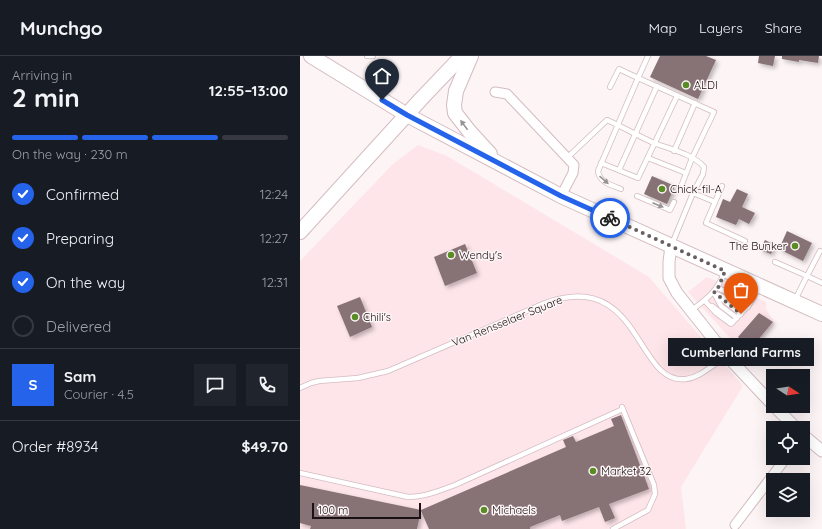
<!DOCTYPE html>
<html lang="en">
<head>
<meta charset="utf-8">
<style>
  :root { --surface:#171b24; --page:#20242c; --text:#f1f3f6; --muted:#9ea1a6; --line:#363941; --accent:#2563eb }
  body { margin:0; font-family:Quicksand,sans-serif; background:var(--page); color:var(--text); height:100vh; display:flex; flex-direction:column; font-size:15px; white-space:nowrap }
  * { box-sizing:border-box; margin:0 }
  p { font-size:13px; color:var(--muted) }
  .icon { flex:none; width:22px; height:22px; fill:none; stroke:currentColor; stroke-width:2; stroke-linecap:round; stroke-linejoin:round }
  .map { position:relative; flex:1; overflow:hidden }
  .details { display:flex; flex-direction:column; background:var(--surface); width:300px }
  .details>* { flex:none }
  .needle { width:26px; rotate:102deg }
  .tools { position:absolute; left:466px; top:313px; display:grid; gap:8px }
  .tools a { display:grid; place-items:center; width:44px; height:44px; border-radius:0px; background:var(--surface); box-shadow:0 4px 16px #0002; font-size:20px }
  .scale { position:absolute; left:12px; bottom:10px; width:109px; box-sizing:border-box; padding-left:4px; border:2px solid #191113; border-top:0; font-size:11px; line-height:14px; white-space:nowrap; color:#191113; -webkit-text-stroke:3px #fdf4f5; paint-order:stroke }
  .pin { position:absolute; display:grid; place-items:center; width:34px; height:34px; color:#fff; margin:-41px -17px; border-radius:50% 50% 50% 0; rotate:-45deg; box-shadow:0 0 4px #0007 }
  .pin .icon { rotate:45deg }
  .courier { position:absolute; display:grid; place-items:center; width:40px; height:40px; margin:-20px; border:3px solid #2563eb; border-radius:50%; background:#fff; color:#222; box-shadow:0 1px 5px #0007 }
  .bubble { position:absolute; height:28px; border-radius:0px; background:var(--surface); box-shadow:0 4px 16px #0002; font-size:13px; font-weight:800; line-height:28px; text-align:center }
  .head em { font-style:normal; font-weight:800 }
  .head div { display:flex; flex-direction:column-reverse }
  .head { display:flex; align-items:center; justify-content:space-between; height:68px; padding:0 12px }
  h1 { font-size:26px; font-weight:800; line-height:30px }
  .bar { display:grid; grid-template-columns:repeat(4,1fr); gap:6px 4px; align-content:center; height:48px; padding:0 12px }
  .bar i { height:5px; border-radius:3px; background:var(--line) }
  .bar .on { background:var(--accent) }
  .bar p { grid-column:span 4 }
  .line { display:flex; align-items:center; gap:10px; padding:0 12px; border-top:1px solid var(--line) }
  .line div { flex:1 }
  .round { display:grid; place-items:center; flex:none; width:42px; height:42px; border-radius:0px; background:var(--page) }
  ol { padding:0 12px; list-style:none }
  li { display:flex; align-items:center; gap:12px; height:44px }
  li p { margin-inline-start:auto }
  li .icon { padding:4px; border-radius:50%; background:var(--accent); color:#fff; stroke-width:4 }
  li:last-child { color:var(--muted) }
  li i { width:22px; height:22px; border:2px solid var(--line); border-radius:50% }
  header { display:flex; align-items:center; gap:24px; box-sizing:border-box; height:56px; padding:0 20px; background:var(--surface); border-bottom:1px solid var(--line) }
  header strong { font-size:19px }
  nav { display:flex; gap:22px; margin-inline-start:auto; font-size:14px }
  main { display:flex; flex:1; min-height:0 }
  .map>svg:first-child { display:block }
</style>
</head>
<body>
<header>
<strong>Munchgo</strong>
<nav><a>Map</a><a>Layers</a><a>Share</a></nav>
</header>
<main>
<section class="details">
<div class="head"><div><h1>2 min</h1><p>Arriving in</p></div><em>12:55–13:00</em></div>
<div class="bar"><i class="on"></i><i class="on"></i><i class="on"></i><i></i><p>On the way · 230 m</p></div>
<ol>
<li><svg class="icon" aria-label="check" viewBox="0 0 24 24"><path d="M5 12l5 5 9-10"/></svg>Confirmed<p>12:24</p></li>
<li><svg class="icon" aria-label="check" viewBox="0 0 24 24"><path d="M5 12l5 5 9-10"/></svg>Preparing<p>12:27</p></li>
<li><svg class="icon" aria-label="check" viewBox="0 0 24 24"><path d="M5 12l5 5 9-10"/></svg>On the way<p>12:31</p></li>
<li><i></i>Delivered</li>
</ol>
<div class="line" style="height:72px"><b class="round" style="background:var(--accent);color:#fff">S</b><div><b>Sam</b><p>Courier · 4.5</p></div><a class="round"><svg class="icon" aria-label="chat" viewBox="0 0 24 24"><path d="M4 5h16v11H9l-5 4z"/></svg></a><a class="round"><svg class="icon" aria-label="phone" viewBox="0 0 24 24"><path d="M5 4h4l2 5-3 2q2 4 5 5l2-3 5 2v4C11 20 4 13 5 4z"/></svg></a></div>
<div class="line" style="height:52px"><div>Order #8934</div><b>$49.70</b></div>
</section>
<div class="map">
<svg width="522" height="473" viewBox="0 0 522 473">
  <defs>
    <filter id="shadow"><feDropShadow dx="2.5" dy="2.5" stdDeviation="2" flood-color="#0004"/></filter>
  </defs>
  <rect width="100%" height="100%" fill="#fdf4f5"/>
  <g fill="#fee5ea">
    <path d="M118,89l29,11 202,121 94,109 -62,101 5,42h-386v-268l93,-97z"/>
    <path d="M407,221l59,25v7l9,14 -25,28 -7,-2 -12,-10 -43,-47z"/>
  </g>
  <g fill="#877276" filter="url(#shadow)">
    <path d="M360,0h46l10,4 -18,39 -48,-22z"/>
    <path d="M459,0h16l-2,10 -15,-3z"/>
    <path d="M482,0h37l-1,7 -19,-3v2l-17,-3z"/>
    <path d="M352,120l23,10 -8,18 -23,-10z"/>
    <path d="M437,133l11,5 -6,13 13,6 -6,11 -10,-5 -3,6 -20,-8 7,-18 7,3z"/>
    <path d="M487,175l25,12 -9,18 -24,-12z"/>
    <path d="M465,184l10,5 -4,9 -11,-4z"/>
    <path d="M165,188l12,29 -32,13 -11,-29z"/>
    <path d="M60,241l12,30 -22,10 -13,-31z"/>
    <path d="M459,257l14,9 -22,26 -13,-11z"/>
    <path d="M321,359l28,74 -40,15 6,14 -10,4 -6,-15 -37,14 -2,-6 -30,12v2h-101l-8,-18 -4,18h-107l1,-3 -11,-3v-38l121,25 145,-63 -3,-7 10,-4 3,6 38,-16 -3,-7z"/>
  </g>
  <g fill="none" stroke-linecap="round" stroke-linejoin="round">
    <g stroke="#d3bcc1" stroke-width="6">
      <g id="service">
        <path d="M67,0h6"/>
        <path d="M310,31l9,-18 19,9 10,-22"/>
        <path d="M374,95l21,-48"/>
        <path d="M267,102l40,-38c16,7 31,16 47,23 16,6 39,11 50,24l-1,7 -10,19 -21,51"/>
        <path d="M348,102l38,15"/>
        <path d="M301,107l37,15 39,-82"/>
        <path d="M319,114l38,-84"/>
        <path d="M321,133c-10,-4 -22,-7 -23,-18l40,-93 76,34 -22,46 -10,26"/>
        <path d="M393,137l22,9 -9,21 39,18"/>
        <path d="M337,140l33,14 4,-8"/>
        <path d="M415,146l7,-16"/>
        <path d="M475,206l32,14 13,-25"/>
        <path d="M418,232l13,6 17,13"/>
        <path d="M414,237l7,13 16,12"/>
        <path d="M414,237l13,6 16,12"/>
        <path d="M418,240l23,18"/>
        <path d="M495,244l12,-24 15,7"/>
        <path d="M405,245l11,12 15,11 18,-19 10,-18"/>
        <path d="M412,250l21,16"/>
        <path d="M392,254c17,-13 24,-18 33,-38"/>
        <path d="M0,332l11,-5 8,-2 39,-3 30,-7 157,-68c97,-35 90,83 141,76 15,-2 27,-15 40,-22"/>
        <path d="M0,417l108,24c16,0 31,-6 47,-12l168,-76"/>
        <path d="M313,473l35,-19 7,-16 -1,-9 -32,-78"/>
      </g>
    </g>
    <g stroke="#d3bcc1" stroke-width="11">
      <g id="minor">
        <path d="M195,36l12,2 67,71 -1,8 -12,23"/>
        <path d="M435,469l51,-67"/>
      </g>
    </g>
    <g stroke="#d3bcc1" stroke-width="13">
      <g id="tertiary">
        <path d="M371,190l-2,16v16l8,15 50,63 46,49"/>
        <path d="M474,350l22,22"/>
        <path d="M503,379l19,16"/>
      </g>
    </g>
    <g stroke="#d3bcc1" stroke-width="16">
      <g id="primary">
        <path d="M11,0l96,59 154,81 261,118"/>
        <path d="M171,0l-15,35 -2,14 1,8 14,18 21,23"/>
        <path d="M0,176l121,-133 41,-43"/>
      </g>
    </g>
    <use href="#service" stroke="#fff" stroke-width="4.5"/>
    <use href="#minor" stroke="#fff" stroke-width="9"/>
    <use href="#tertiary" stroke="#fff" stroke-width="11"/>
    <use href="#primary" stroke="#fff" stroke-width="14"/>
  </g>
  <defs><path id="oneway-solid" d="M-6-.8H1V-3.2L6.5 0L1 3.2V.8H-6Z"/></defs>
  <g fill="#989495">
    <use href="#oneway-solid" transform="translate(164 69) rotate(-127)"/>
    <use href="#oneway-solid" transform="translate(304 124) rotate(41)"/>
    <use href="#oneway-solid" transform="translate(358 149) rotate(23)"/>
  </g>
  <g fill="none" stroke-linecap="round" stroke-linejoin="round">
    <path stroke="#696062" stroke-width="4" stroke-dasharray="0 7.2" d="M310,162l115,53 -7,17 -4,4 27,22"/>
    <path stroke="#2563eb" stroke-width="5" d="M82,44l25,15 154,81 49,22"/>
  </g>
  <g fill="#598c24" stroke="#fdf4f5" stroke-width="1.5">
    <circle cx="386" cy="29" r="4"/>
    <circle cx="362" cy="133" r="4"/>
    <circle cx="495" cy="190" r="4"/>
    <circle cx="151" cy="199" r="4"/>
    <circle cx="55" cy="261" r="4"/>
    <circle cx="293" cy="415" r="4"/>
    <circle cx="184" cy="454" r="4"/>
  </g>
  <g text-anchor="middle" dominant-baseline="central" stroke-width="3" stroke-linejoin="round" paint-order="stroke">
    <g font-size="11" fill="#191113" stroke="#fdf4f5" text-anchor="start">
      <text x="394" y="29">ALDI</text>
      <text x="370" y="133">Chick-fil-A</text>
      <text x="487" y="190" text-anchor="end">The Bunker</text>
      <text x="159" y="199">Wendy's</text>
      <text x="63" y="261">Chili's</text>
      <text x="301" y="415">Market 32</text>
      <text x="192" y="454">Michaels</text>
    </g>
    <g font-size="11" fill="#191113" stroke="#fdf4f5">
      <text transform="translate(207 265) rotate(-22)">Van Rensselaer Square</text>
    </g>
  </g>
</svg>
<div class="tools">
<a><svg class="needle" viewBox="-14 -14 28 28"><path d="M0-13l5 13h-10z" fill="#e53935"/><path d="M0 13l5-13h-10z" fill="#9ea1a6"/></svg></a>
<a><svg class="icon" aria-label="locate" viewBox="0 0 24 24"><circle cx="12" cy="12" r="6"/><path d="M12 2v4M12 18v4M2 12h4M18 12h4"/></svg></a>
<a><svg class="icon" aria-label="layers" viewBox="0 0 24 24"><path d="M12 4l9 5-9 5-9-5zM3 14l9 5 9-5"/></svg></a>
</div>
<div class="scale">100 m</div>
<div class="pin" style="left:441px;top:258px;background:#ea580c"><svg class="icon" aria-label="bag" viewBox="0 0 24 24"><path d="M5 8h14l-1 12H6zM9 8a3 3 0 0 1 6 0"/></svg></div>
<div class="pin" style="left:82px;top:44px;background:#1f2937"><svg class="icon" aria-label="home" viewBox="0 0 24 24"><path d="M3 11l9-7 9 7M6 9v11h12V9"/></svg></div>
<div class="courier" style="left:310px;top:162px"><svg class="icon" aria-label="bike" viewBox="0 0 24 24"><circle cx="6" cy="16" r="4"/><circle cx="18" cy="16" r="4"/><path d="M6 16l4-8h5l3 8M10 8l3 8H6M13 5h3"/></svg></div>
<div class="bubble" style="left:368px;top:282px;width:146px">Cumberland Farms</div>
</div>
</main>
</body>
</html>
